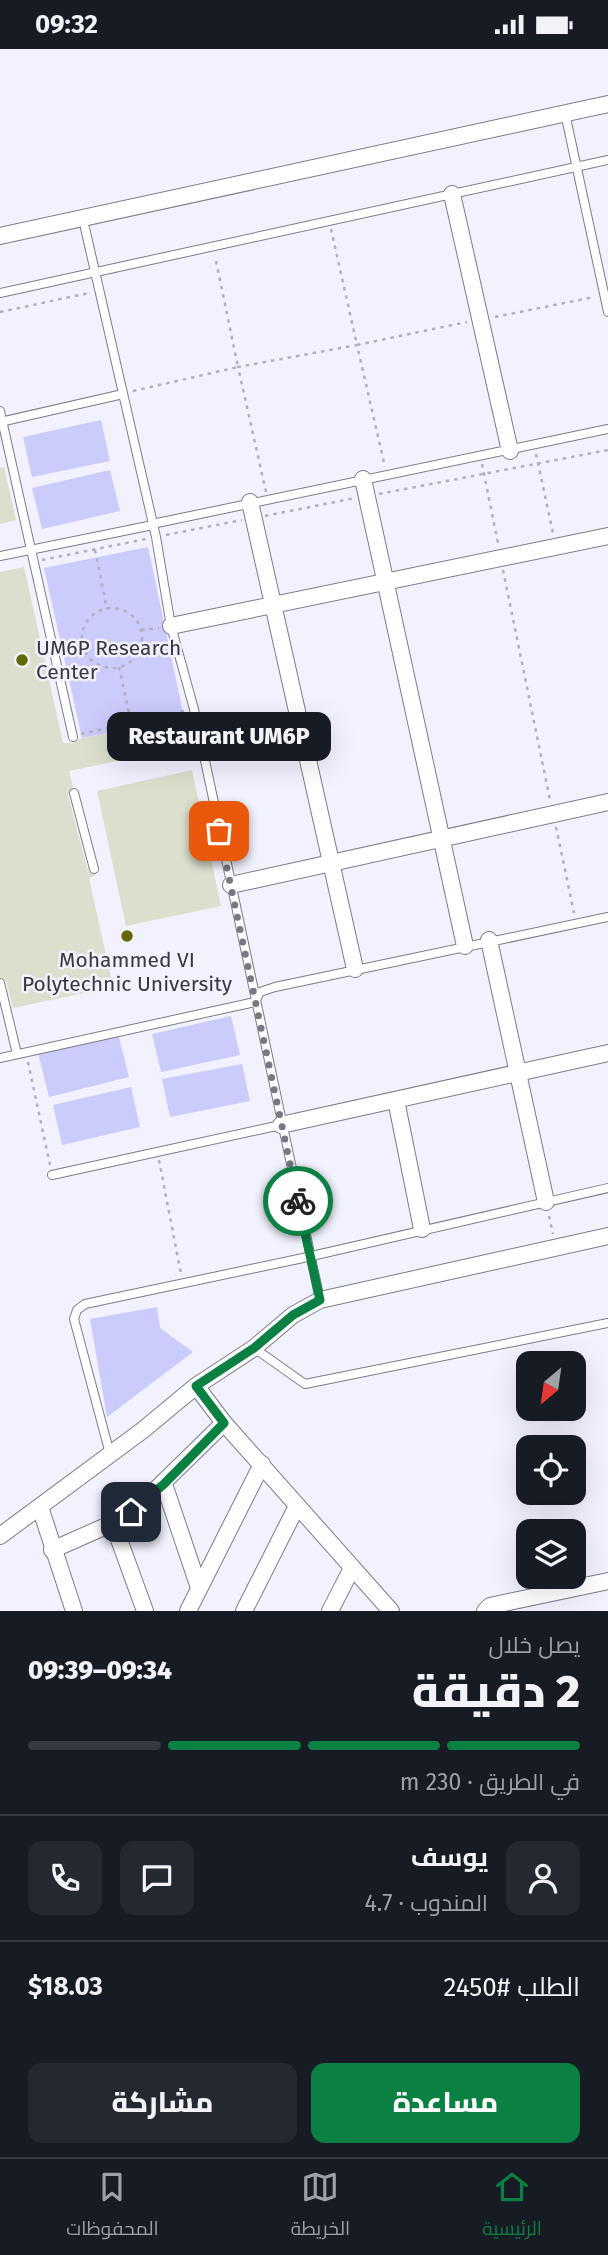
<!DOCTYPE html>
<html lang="ar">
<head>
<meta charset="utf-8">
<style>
  :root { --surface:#171b24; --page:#242831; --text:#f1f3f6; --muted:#9ea1a6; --line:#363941; --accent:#0b8043 }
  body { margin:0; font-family:"Fira Sans",Cairo,sans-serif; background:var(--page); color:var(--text); direction:rtl; height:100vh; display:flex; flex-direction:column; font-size:26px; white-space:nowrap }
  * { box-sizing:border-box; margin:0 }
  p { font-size:23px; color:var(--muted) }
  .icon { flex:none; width:38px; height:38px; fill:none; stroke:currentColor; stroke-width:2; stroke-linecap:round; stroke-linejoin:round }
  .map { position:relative; height:1562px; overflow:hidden; direction:ltr }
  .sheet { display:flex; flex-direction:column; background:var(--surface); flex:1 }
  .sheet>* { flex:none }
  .needle { width:46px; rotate:209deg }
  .fabs { position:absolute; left:516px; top:1302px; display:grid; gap:14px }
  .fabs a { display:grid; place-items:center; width:70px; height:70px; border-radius:14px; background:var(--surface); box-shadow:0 7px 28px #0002; font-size:35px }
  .pin { position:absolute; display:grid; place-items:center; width:60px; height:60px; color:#fff; margin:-30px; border-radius:14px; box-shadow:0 4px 10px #0006 }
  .courier { position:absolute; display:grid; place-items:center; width:70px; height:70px; margin:-35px; border:5px solid #0b8043; border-radius:50%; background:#fff; color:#222; box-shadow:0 2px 9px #0007 }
  .bubble { position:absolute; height:49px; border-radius:14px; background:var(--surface); box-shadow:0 7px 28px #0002; font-size:23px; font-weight:800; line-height:49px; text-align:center; direction:rtl }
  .headline em { font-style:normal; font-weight:800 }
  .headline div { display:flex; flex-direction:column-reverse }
  .headline { display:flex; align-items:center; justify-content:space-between; height:119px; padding:0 28px }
  h1 { font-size:46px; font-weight:800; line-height:52px }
  .bar { display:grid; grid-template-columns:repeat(4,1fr); gap:10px 7px; align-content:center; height:84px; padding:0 28px }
  .bar i { height:9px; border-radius:5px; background:var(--line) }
  .bar .on { background:var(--accent) }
  .bar p { grid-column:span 4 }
  .line { display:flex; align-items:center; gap:18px; padding:0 28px; border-top:2px solid var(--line) }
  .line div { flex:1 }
  .round { display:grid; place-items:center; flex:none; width:74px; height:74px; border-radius:14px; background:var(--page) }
  .cta { display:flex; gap:14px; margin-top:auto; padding:14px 28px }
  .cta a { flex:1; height:80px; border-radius:14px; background:var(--accent); color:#fff; font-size:28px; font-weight:800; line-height:80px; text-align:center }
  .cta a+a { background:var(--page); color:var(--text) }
  .status { display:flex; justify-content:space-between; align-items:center; height:49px; padding:0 35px; background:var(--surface); direction:ltr }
  .status svg { height:19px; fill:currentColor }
  .menu { display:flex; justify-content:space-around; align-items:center; height:98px; border-top:2px solid var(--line); background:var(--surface); font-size:19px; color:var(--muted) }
  .menu a { display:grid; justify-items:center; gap:4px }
  .menu .on { color:var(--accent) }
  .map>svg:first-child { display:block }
</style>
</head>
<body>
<div class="status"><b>09:32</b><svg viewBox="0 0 49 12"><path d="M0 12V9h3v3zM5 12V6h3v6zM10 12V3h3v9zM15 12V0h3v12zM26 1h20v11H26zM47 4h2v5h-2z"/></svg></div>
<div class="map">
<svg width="608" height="1562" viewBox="0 0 608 1562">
  <rect width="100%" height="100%" fill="#f2f2ff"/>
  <g fill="#cbcbfc">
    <path d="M101,371l9,41 -78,16 -9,-40z"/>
    <path d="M110,421l10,41 -78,18 -10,-41z"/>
    <path d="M148,498l36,170 -102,21 -38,-170z"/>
    <path d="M231,967l9,39 -79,17 -9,-38z"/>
    <path d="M118,984l11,44 -80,20 -11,-44z"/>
    <path d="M242,1015l8,37 -80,16 -8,-38z"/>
    <path d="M131,1038l9,40 -78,18 -9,-40z"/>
    <path d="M157,1258l3,21 33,24 -86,65 -17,-98z"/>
  </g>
  <g fill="#dcdece">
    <path d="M4,418l12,53 -16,4v-56z"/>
    <path d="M24,518l39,176h11l5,-4 90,-19 6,29 -106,22 4,16 -5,8 20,76 8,4 -7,3 24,109 -100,21 -7,-27 -6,-4v-405z"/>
    <path d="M192,721l29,136 -95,20 -29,-135z"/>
  </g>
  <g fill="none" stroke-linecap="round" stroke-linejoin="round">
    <g stroke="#7b7c8a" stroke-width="10">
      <g id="lane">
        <path d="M565,64l43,199"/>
        <path d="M85,179l71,309 15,89 23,83 126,591"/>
        <path d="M0,244l608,-133"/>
        <path d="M0,362l73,326"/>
        <path d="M0,373l123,-28"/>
        <path d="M152,475l456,-95"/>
        <path d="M0,507l153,-31"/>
        <path d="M74,744l20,76"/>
        <path d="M0,934l17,71"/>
        <path d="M0,1009l255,-56 5,-10 15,-5 333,-70"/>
        <path d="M52,1126l229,-50"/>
        <path d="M254,1299l51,36 303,-61"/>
        <path d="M110,1405l-36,-135 3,-9 8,-6 218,-46 305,-70"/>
      </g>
    </g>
    <g stroke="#7b7c8a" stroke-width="18">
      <g id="street">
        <path d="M452,145l58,257"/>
        <path d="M0,187l608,-132"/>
        <path d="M363,430l102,467"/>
        <path d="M250,453l105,467"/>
        <path d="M171,577l437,-90"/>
        <path d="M231,836l377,-83"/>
        <path d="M489,891l57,262"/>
        <path d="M396,1051l26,129"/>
        <path d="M281,1076l327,-72"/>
        <path d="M196,1337l28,37 167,188"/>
        <path d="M164,1435l35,104"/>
        <path d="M40,1458l34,104"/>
        <path d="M113,1474l32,88"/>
        <path d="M0,1487l143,-106 53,-44 58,-38 39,-33 27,-15 288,-64"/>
        <path d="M52,1501l61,-27 25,-16 86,-84"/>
        <path d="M188,1562l74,-147"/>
        <path d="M244,1562l53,-105"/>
        <path d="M330,1562l22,-43"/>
        <path d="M485,1562l5,-5 118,-25"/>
      </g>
    </g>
    <g stroke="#b1b1bc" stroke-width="2.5" stroke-dasharray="3.5 5" stroke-linecap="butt">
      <path d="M331,180l26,116 110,-23"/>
      <path d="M0,263l89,-19"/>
      <path d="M495,268l99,-20"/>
      <path d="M133,342l105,-24 -23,-111"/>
      <path d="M536,405l17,79"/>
      <path d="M482,415l16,79"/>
      <path d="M266,443l-28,-125 119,-22 28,122"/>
      <path d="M379,445l229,-44"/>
      <path d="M265,467l90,-18"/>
      <path d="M166,486l76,-15"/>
      <path d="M95,501l12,59"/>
      <path d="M42,511l104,-21"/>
      <path d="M503,521l47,230"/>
      <circle cx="112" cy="589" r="30"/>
      <path d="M141,581l18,-2"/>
      <path d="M61,598l21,-3"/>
      <path d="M119,618l12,55"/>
      <path d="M81,685l103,-23"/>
      <path d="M556,778l18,86"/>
      <path d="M28,1013l22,103"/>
      <path d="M159,1111l22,114"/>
      <path d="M549,1167l4,18"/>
    </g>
    <use href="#lane" stroke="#fff" stroke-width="8"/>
    <use href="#street" stroke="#fff" stroke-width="16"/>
  </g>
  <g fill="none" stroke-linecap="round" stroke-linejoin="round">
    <path stroke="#787882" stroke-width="7" stroke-dasharray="0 12.6" d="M219,782l79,370"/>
    <path stroke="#0b8043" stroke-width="9" d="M131,1463l33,-28 60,-61 -28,-37 58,-38 39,-33 27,-15 -22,-99"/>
  </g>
  <g fill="#636806" stroke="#f2f2ff" stroke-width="2.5">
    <circle cx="22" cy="611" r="7"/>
    <circle cx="127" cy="887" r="7"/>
  </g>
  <g text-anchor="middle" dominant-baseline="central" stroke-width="5" stroke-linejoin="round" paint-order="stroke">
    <g font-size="21" fill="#37373e" stroke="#f2f2ff" text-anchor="start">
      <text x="36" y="599">UM6P Research<tspan x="36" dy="24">Center</tspan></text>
      <text x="127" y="911" text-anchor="middle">Mohammed VI<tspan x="127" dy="24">Polytechnic University</tspan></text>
    </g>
  </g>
</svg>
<div class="fabs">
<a><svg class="needle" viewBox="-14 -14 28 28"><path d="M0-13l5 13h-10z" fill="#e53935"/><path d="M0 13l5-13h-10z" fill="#9ea1a6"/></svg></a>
<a><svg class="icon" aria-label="locate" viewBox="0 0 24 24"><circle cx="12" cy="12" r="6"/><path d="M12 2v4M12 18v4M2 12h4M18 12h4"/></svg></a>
<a><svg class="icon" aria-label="layers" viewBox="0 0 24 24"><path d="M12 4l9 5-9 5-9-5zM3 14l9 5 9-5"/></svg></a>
</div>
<div class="pin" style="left:219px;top:782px;background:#ea580c"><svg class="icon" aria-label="bag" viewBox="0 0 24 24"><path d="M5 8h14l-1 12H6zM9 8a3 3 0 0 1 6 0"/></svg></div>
<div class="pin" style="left:131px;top:1463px;background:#1f2937"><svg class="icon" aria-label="home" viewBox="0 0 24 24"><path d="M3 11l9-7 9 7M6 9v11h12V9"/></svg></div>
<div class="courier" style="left:298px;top:1152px"><svg class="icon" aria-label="bike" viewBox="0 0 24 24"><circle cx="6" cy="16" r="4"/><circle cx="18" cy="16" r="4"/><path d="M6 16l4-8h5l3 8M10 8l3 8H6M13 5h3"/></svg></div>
<div class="bubble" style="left:107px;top:663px;width:224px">Restaurant UM6P</div>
</div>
<section class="sheet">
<div class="headline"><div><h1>2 دقيقة</h1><p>يصل خلال</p></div><em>09:34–09:39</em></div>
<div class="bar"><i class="on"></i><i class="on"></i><i class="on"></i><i></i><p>في الطريق · 230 m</p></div>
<div class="line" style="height:126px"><a class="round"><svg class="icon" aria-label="person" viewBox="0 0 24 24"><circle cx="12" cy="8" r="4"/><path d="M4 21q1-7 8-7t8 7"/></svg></a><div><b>يوسف</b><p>المندوب · 4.7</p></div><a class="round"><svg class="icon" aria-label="chat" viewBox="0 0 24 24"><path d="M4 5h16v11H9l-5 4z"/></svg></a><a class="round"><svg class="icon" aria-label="phone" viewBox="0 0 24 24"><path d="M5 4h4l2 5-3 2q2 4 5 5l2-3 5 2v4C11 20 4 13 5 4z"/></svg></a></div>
<div class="line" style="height:91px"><div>الطلب #2450</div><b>$18.03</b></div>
<div class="cta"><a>مساعدة</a><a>مشاركة</a></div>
</section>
<nav class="menu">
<a class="on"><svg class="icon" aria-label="home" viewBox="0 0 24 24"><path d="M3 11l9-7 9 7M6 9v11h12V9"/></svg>الرئيسية</a>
<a><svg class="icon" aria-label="map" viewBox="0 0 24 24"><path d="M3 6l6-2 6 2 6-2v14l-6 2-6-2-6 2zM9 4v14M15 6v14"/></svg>الخريطة</a>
<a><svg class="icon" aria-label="saved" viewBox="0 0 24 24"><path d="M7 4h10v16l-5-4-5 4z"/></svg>المحفوظات</a>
</nav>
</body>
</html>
